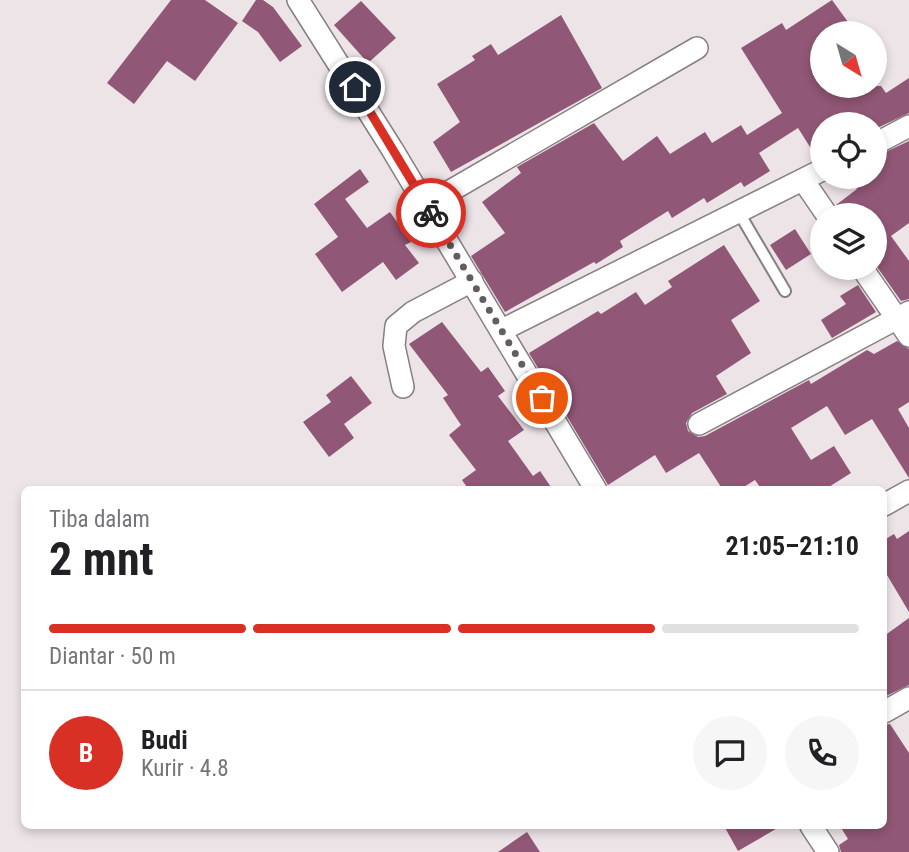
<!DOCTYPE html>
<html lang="id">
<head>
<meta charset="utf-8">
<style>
  :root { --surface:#fff; --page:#f6f6f6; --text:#202124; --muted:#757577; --line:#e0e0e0; --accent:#d93025 }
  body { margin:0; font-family:"Roboto Condensed",sans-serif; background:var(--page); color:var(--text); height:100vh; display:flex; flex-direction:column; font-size:26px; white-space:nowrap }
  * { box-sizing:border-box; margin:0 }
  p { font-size:23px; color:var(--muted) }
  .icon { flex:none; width:38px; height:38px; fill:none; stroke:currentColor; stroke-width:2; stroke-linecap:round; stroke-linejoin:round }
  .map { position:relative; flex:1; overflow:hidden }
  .sheet { position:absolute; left:21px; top:486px; width:866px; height:343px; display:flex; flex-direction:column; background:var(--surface); border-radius:10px; box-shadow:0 4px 10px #0003 }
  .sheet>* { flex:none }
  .needle { width:46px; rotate:143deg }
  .controls { position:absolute; left:810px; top:21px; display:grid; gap:14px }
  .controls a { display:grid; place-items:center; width:77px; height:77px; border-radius:50%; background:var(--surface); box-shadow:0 4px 10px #0003; font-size:35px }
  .pin { position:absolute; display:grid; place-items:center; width:60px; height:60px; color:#fff; margin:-30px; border:4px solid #fff; border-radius:50%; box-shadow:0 2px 7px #0007 }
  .courier { position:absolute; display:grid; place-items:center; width:70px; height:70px; margin:-35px; border:5px solid #d93025; border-radius:50%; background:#fff; color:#222; box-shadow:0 2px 9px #0007 }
  .overview em { font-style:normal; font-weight:700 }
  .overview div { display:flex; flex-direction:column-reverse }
  .overview { display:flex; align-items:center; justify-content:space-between; height:119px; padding:0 28px }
  h1 { font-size:46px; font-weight:700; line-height:52px }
  .bar { display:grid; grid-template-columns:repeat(4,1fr); gap:10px 7px; align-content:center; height:84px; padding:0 28px }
  .bar i { height:9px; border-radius:5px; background:var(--line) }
  .bar .on { background:var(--accent) }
  .bar p { grid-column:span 4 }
  .line { display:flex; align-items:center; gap:18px; padding:0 28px; border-top:2px solid var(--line) }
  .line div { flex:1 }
  .round { display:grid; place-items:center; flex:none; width:74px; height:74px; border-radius:37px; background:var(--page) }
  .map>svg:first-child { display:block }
</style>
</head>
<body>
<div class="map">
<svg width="909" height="852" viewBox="0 0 909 852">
  <rect width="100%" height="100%" fill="#ede4e8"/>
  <g fill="#915776">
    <path d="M171,0h34l33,23 -43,58 -28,-20 -33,43 -27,-21z"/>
    <path d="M256,0h7l10,7 29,39 -22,16 -22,-30 -16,-11z"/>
    <path d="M832,0l24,33h-34v53h22l5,8 13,-8h19l5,7 23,-15v35l-34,16v-5h-53v33l-5,1 -19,-30 -39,25 11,18 -26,16 -3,-5 -34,21 -3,-5 -32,20 -4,-7 -48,30 3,6 -27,17 -2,-2 -89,50 -34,-56 34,-23 -23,-31 39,-29 -4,-6 77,-44 29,38 34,-25 13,18 35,-22 7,11 29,-18 6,10 35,-22 -41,-65 41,-25 4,7z"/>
    <path d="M361,1l35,37 -28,25 -34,-38z"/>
    <path d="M561,15l41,73 -151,84 -18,-30 27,-20 -23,-38 38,-24 -3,-4 19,-12 7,11z"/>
    <path d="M909,141v82l-18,13 18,25v38l-8,2 -26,-37v-49h-35l-4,-10 21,-16 -9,-12h27v-20z"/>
    <path d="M360,169l9,13 -24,17 22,29 23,-16 21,30 -6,3 14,18 -23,17 -13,-18 -41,30 -27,-38 23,-17 -24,-33z"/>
    <path d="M795,229l16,25 -25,16 -16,-25z"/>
    <path d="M724,245l36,56 -29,19 20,33 -35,23 11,18 -35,19 -6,10 2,8 10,6 7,-1 104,-56 2,4 56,-34 7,4 23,-13 12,8v53l-11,7 11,19v50l-37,-59 -27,16 -18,-29 -36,22 20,32 23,-14 17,27 -27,17h-62l-7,-10 -16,10h-16l-24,-37 -33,20 -11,-18 -47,30 -79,-132 69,-42 3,3 35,-22 9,13 27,-18 -4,-6z"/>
    <path d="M858,285l18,27 -44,26 -11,-18 25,-16 -6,-8z"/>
    <path d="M442,322l39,50 7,-5 17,24 -7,5 26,34 -16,11 25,35 7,-5 13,19h-84l-7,-10 14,-10 -27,-35 12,-10 -18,-27 5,-3 -39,-51z"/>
    <path d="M351,376l21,27 -28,21 10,14 -25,19 -26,-35 28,-20 -5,-7z"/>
    <path d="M909,531v81l-25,-42v-30l10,-6 3,5z"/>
    <path d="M909,618v67l-25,12v-61z"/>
    <path d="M890,724l19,29v99h-68l-2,-7 9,-6 -8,-13h44v-101z"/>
    <path d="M724,826h57l-43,25z"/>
    <path d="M527,832l13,20h-42z"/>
  </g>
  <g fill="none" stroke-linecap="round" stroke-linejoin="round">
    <g stroke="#867f82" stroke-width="14">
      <path id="lane" d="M738,211l47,80"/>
    </g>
    <g stroke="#867f82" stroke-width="24">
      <g id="street">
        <path d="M298,0l94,149 204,341"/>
        <path d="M875,144l34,-18"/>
        <path d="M803,180l24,35"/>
        <path d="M426,205l271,-157"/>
        <path d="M862,268l47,68"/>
        <path d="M502,330l320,-160"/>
        <path d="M403,387l-9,-41 2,-20 17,-14 59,-31"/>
        <path d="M699,424l210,-112"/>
        <path d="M884,505l25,-14"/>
        <path d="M884,712l25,-14"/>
        <path d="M811,826l17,26"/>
      </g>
    </g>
    <use href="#lane" stroke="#fff" stroke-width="10"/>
    <use href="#street" stroke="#fff" stroke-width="21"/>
  </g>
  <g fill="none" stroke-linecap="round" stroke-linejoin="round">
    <path stroke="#625d60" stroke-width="7" stroke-dasharray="0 12.6" d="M431,213l111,185"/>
    <path stroke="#d93025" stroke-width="9" d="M355,87l76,126"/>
  </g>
</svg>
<div class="controls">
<a><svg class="needle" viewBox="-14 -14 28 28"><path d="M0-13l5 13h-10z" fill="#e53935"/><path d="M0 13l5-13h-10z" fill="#757577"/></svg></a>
<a><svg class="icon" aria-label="locate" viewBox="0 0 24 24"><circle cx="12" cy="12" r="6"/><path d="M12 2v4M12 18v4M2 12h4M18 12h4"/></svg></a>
<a><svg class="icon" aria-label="layers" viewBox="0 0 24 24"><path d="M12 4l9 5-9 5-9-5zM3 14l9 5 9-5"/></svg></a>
</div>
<div class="pin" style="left:542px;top:398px;background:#ea580c"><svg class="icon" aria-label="bag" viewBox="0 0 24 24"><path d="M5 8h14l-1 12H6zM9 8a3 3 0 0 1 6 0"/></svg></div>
<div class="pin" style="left:355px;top:87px;background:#1f2937"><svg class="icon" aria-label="home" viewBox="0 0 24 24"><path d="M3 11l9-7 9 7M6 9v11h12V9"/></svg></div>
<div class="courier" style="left:431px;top:213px"><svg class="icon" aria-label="bike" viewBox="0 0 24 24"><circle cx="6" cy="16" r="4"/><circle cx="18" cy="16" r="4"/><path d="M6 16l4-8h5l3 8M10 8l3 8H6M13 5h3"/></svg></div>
<section class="sheet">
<div class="overview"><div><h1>2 mnt</h1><p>Tiba dalam</p></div><em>21:05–21:10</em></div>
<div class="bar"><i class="on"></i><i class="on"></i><i class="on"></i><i></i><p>Diantar · 50 m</p></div>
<div class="line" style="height:126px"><b class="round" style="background:var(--accent);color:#fff">B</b><div><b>Budi</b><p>Kurir · 4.8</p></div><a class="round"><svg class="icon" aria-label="chat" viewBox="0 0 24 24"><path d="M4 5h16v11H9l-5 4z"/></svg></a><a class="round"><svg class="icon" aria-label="phone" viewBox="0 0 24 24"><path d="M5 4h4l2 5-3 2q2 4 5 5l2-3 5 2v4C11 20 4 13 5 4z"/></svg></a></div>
</section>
</div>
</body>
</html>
